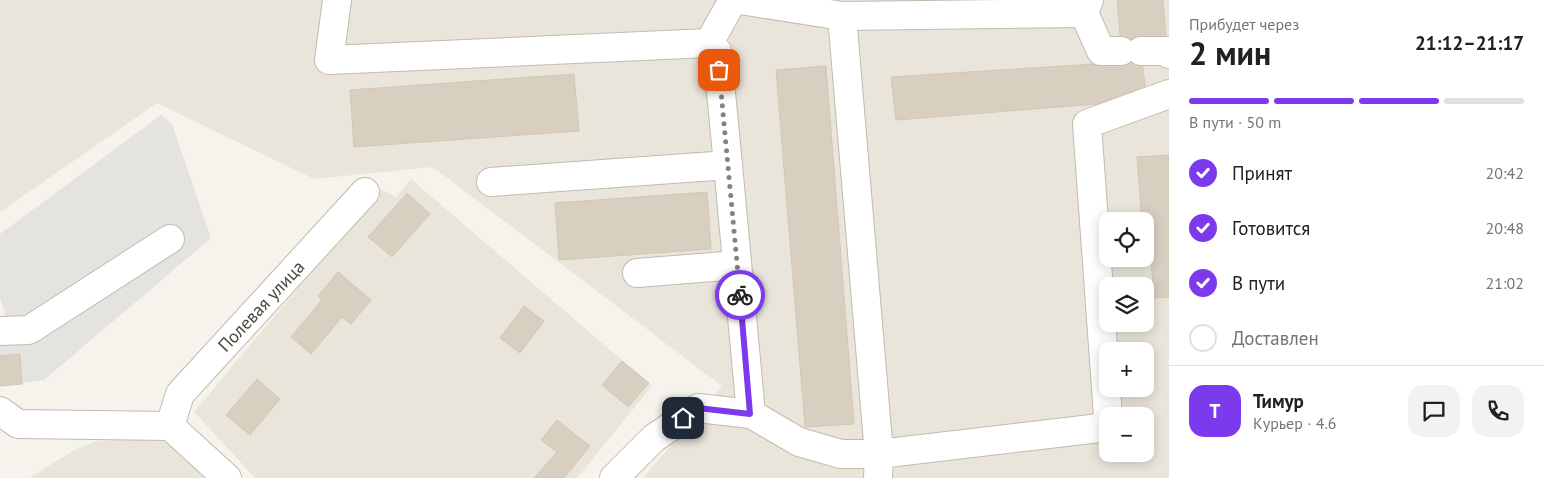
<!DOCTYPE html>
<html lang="ru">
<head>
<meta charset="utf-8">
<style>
  :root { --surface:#fff; --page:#f2f2f2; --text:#202124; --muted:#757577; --line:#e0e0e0; --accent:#7c3aed }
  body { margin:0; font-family:"PT Sans",sans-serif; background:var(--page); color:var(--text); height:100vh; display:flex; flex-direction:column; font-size:19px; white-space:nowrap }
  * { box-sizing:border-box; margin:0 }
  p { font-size:16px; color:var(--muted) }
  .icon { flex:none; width:28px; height:28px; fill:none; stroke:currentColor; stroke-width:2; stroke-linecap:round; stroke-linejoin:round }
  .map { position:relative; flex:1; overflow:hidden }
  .details { display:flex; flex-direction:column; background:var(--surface); width:375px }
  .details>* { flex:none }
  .buttons { position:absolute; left:1099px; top:212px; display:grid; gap:10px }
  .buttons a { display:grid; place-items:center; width:55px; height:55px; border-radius:10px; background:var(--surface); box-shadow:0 2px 12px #0003; font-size:25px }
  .pin { position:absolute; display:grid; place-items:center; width:42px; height:42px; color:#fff; margin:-21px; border-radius:10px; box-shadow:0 2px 8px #0006 }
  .courier { position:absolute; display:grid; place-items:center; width:50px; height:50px; margin:-25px; border:4px solid #7c3aed; border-radius:50%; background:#fff; color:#222; box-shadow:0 1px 6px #0007 }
  .summary em { font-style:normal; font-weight:700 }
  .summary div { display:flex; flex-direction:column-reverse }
  .summary { display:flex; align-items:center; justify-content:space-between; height:85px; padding:0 20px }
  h1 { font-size:32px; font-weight:700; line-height:38px }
  .bar { display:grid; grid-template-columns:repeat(4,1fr); gap:8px 5px; align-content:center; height:60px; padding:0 20px }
  .bar i { height:6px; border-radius:4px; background:var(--line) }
  .bar .active { background:var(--accent) }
  .bar p { grid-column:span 4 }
  .line { display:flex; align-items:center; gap:12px; padding:0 20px; border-top:1px solid var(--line) }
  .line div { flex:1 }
  .round { display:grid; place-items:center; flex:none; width:52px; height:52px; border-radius:15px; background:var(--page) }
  ol { padding:0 20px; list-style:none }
  li { display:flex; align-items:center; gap:15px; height:55px }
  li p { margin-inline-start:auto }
  li .icon { padding:5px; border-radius:50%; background:var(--accent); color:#fff; stroke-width:4 }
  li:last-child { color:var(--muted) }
  li i { width:28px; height:28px; border:2px solid var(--line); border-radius:50% }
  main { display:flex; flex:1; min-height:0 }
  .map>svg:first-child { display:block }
</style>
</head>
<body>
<main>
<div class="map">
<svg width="1169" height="478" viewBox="0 0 1169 478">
  <rect width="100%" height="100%" fill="#f6f3ec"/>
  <g fill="#eae5da" fill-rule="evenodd">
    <path d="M0,0h1169v478h-526l79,-92 -289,-219 -119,12 -157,-76 -157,109zM1108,221h37v38h-37zM1108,286h37v38h-37zM1108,351h37v38h-37zM1108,416h37v38h-37z"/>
    <path d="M411,179l241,207 -75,92h-322l-61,-66 187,-223 15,8z"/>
    <path d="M167,437l45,41h-183l47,-29 21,-8z"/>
  </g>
  <path fill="#e5e3e0" d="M161,115l11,9 39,114 -167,142 -44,6v-53l4,-4 1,-17 -5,-14v-64z"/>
  <g fill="#d8cfc1" stroke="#d3c7b4">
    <path d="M1117,0h46l3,35h-25l-10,5 -11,-5z"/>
    <path d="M1131,62l12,5 2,19 -48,18 -201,16 -5,-43 202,-13 8,3h20z"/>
    <path d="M826,66l28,358 -49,3 -29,-357z"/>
    <path d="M574,74l5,57 -225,16 -4,-57z"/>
    <path d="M1169,155v142l-15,1 -6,-77h-6l-5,-64z"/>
    <path d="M707,192l4,57 -152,11 -4,-57z"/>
    <path d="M407,193l23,21 -38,43 -24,-20z"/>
    <path d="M338,272l33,28 -20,24 -9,-7 -31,37 -20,-17 31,-37 -4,-4z"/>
    <path d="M524,306l20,15 -24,32 -20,-15z"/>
    <path d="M20,354l2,30 -22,2v-30z"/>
    <path d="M622,361l27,22 -21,24 -26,-22z"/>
    <path d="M257,379l23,20 -30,36 -24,-20z"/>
    <path d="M557,420l33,26 -26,32h-30l23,-26 -16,-12z"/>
  </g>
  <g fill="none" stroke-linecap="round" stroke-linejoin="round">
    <g stroke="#c2bbae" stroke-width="30">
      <g id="minor">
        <path d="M337,0l-8,60 380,-17 24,-43"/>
        <path d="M740,0l102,16 242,-3 5,-13"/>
        <path d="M1084,13l17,38h20"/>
        <path d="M842,16l37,438 229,-27"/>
        <path d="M1141,51h28v3"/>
        <path d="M728,165l23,249"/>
        <path d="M491,182l237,-17 -11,-114 -8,-8"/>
        <path d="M637,273l100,-8"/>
        <path d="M0,331l29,-1 141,-91"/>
        <path d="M0,411l18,13 152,2 57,52"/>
        <path d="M1108,416l-21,-292 82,-30"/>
        <path d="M170,426l10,-32 185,-202"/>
        <path d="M614,478l40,-40 44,-30 53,6 48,28 42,12h38l-1,24"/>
      </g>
    </g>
    <use href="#minor" stroke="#fff" stroke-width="28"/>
  </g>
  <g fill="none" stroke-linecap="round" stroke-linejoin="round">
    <path stroke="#878178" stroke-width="5" stroke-dasharray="0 9" d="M719,70l21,225"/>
    <path stroke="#7c3aed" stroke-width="6" d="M683,418l15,-10 52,6 -10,-119"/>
  </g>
  <g text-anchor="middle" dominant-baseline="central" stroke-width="5" stroke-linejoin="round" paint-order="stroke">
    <g font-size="18" fill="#4b4439" stroke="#fff">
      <text transform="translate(261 306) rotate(-47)">Полевая улица</text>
    </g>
  </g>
</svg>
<div class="buttons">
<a><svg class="icon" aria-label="locate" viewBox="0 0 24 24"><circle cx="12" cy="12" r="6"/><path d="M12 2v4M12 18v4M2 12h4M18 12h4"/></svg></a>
<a><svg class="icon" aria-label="layers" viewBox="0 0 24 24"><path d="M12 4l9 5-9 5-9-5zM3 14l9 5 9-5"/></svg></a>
<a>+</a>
<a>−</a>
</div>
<div class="pin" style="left:719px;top:70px;background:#ea580c"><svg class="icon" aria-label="bag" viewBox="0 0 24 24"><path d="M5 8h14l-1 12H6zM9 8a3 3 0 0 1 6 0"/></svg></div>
<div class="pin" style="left:683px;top:418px;background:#1f2937"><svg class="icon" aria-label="home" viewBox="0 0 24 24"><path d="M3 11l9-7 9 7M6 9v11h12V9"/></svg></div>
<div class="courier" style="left:740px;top:295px"><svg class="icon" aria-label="bike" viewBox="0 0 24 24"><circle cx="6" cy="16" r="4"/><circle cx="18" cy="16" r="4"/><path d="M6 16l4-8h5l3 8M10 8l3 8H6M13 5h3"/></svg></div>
</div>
<section class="details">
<div class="summary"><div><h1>2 мин</h1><p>Прибудет через</p></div><em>21:12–21:17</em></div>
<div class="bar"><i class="active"></i><i class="active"></i><i class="active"></i><i></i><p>В пути · 50 m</p></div>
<ol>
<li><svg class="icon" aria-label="check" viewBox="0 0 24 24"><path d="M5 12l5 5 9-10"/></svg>Принят<p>20:42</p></li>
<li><svg class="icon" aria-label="check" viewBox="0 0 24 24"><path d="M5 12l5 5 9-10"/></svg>Готовится<p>20:48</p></li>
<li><svg class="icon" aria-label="check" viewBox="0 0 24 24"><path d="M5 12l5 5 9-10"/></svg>В пути<p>21:02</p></li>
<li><i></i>Доставлен</li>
</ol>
<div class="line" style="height:90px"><b class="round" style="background:var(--accent);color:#fff">Т</b><div><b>Тимур</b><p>Курьер · 4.6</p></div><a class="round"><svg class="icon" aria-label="chat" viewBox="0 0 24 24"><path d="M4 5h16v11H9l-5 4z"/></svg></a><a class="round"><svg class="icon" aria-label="phone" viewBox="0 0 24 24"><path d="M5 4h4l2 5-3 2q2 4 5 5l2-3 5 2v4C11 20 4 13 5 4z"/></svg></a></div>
</section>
</main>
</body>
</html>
